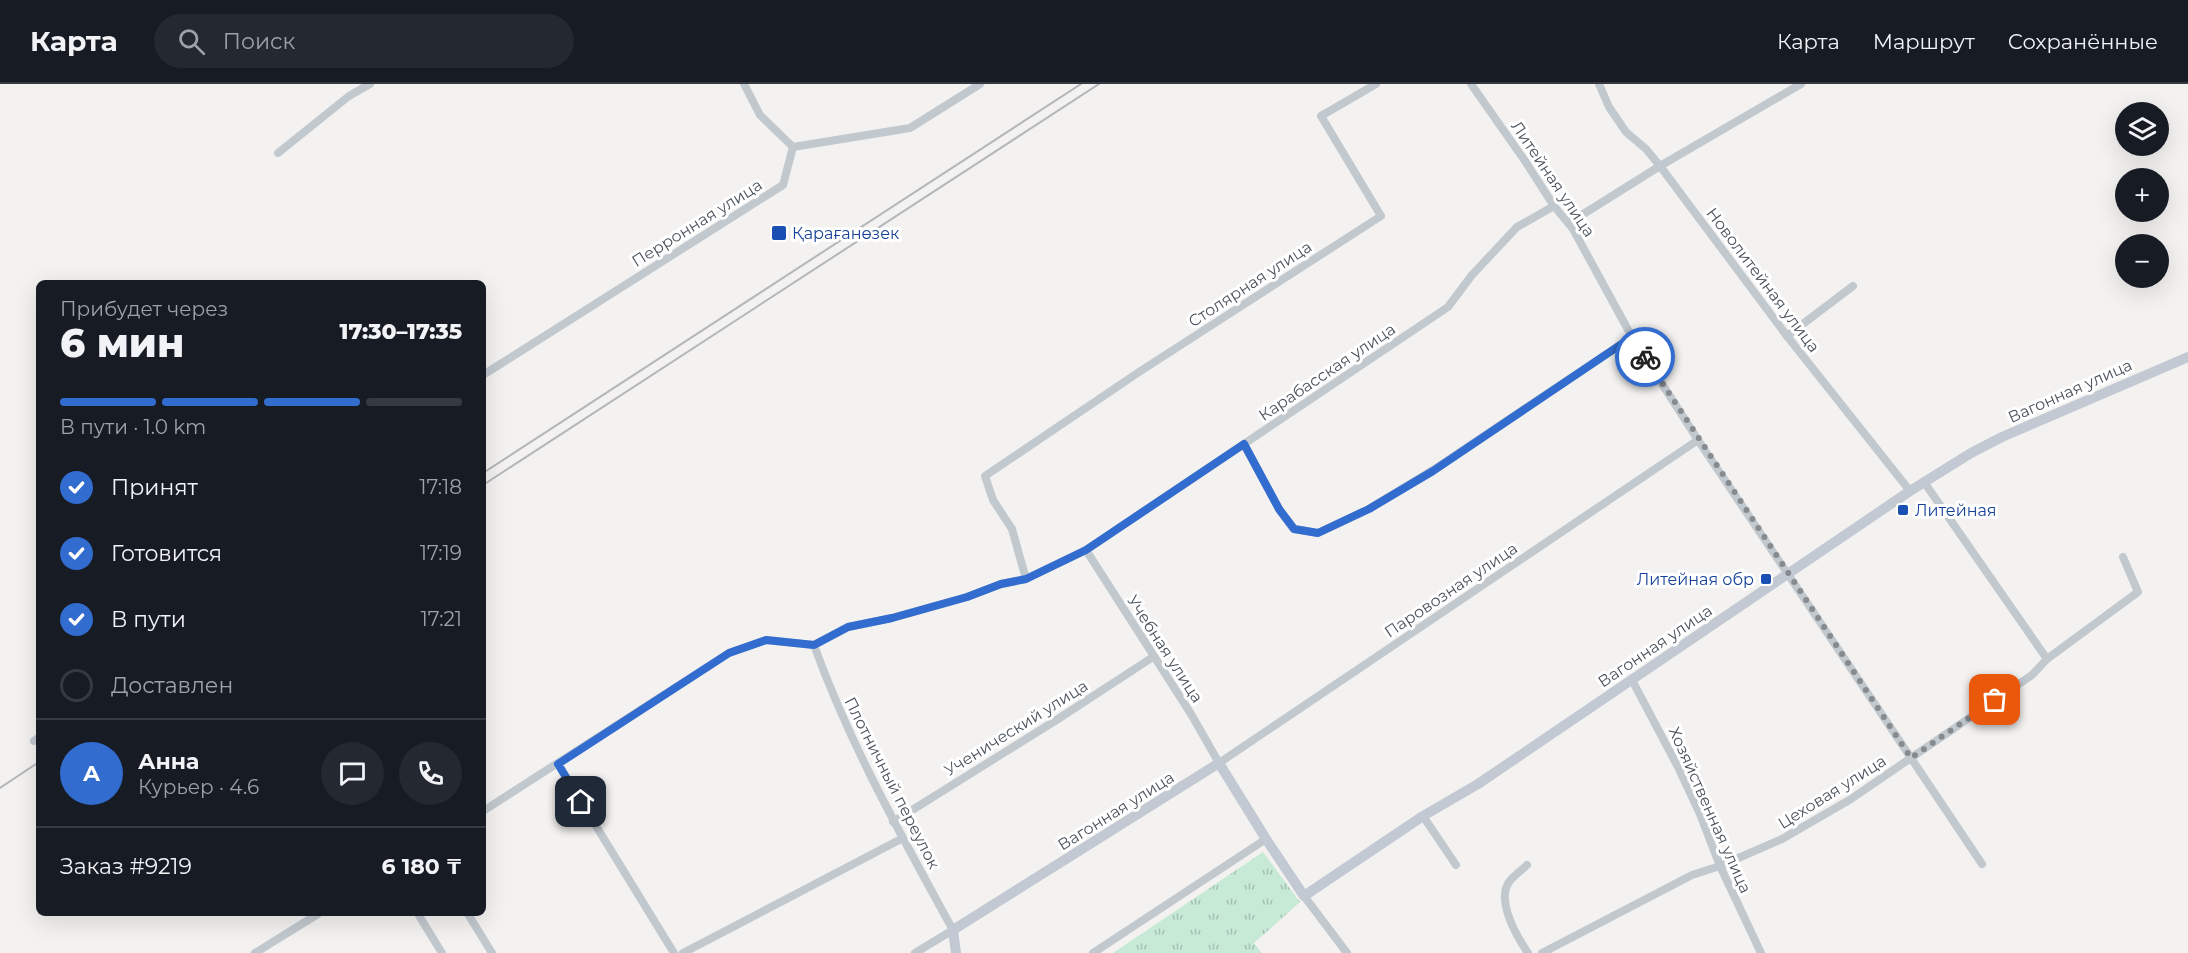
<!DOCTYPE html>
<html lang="ru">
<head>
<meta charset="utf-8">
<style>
  :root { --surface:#171b24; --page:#242831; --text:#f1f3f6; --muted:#9ea1a6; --line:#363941; --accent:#316cce }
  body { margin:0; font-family:Montserrat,sans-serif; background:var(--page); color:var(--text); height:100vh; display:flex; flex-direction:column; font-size:22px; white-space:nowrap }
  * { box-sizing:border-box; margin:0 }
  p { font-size:20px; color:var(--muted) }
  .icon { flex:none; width:33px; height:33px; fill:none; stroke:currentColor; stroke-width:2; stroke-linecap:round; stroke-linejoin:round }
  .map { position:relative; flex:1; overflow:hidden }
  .side { position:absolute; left:36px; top:196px; width:450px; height:636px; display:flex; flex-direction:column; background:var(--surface); border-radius:9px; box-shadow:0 6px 24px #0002 }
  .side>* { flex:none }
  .fabs { position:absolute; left:2115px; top:18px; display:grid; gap:12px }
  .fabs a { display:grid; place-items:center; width:54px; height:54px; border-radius:50%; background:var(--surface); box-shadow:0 6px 24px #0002; font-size:30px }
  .pin { position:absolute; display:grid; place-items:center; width:51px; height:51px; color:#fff; margin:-26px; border-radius:12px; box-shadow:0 3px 9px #0006 }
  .courier { position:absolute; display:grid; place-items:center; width:60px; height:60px; margin:-30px; border:4px solid #316cce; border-radius:50%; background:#fff; color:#222; box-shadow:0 2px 8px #0007 }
  .summary em { font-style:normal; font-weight:800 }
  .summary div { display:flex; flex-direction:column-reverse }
  .summary { display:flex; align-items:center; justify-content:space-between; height:102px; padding:0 24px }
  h1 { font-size:39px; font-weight:800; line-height:45px }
  .bar { display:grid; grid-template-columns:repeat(4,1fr); gap:9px 6px; align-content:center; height:72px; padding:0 24px }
  .bar i { height:8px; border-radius:4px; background:var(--line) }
  .bar .on { background:var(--accent) }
  .bar p { grid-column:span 4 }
  .line { display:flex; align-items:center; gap:15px; padding:0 24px; border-top:2px solid var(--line) }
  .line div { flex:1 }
  .round { display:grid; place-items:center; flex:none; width:63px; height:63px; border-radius:32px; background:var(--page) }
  ol { padding:0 24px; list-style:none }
  li { display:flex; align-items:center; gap:18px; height:66px }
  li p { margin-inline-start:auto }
  li .icon { padding:6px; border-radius:50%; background:var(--accent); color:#fff; stroke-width:4 }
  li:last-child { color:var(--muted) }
  li i { width:33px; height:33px; border:3px solid var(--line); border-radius:50% }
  header { display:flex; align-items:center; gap:36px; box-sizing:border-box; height:84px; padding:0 30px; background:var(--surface); border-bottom:2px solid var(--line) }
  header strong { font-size:28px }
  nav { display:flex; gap:33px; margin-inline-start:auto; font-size:21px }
  .search { width:420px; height:54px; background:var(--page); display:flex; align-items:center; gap:15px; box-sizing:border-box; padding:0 21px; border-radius:33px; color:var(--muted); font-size:22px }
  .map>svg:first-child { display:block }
</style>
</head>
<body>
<header>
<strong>Карта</strong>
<div class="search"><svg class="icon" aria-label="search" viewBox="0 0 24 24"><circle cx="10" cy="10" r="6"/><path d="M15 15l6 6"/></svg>Поиск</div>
<nav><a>Карта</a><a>Маршрут</a><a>Сохранённые</a></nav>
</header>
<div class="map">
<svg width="2188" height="869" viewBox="0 0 2188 869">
  <defs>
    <pattern id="park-tufts" width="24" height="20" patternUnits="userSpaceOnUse" patternTransform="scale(1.5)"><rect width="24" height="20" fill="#c6ead6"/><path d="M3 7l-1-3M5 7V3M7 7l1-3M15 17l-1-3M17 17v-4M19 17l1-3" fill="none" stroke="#a3c0b1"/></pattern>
  </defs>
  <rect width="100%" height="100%" fill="#f3f2f1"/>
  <path fill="url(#park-tufts)" d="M1263,768l37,50 -46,41 8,10h-149z"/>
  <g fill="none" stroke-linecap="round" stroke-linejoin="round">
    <g stroke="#c1c8ce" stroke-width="8">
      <path d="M744,0l16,31 33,32"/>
      <path d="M1471,0l54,77 29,45 19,23 59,108 66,103 284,424"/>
      <path d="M1599,0l10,23 17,25 20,17 14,17 127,170 123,155"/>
      <path d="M793,63l117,-19 70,-44"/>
      <path d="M278,69l71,-57 21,-12"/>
      <path d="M1569,139l91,-57 141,-82"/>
      <path d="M1787,252l66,-50"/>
      <path d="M483,291l300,-190 10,-38"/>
      <path d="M1244,360l35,65 15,20 24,4 51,-24 64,-39 199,-133"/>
      <path d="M1924,398l123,177"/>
      <path d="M1086,466l105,164 28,49 479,-323"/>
      <path d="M1026,495l-14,-50 -19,-29 -8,-24 154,-104 242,-156 -60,-100 55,-32"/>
      <path d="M814,561c36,100 88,192 139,285l-38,23"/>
      <path d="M1632,596l47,89 21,45 20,52 41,87"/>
      <path d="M34,657l5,-4"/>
      <path d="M558,680l116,189"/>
      <path d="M483,727l246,-158 37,-13 48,5 34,-18 44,-9 75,-21 34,-13 25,-5 60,-29 362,-243 24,-32 45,-48 37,-21"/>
      <path d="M1423,732l33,49"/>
      <path d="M893,738l165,-103 95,-62"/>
      <path d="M1527,781c-5,5 -14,11 -18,17 -13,19 8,55 19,71"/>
      <path d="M1304,812l43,57"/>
      <path d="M418,830l24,39"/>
      <path d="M468,830l24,39"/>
      <path d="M255,869l63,-39"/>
      <path d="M683,869l220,-115"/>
      <path d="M1093,869l173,-114"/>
      <path d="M1542,869l150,-78 28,-9 62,-27 69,-40 181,-124 15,-16 91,-67 -15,-35"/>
    </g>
    <path stroke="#c2c9d2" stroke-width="10" d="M956,869l-3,-23 266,-167 47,76 38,57 119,-80 55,-32 432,-293 61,-38 31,-16 186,-80"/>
    <g stroke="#b4b6ba" stroke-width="2">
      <path d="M483,389l598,-389"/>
      <path d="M483,401l616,-401"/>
      <path d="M0,704l39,-26"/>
    </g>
  </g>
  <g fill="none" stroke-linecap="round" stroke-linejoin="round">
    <path stroke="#868b90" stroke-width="6" stroke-dasharray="0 10.8" d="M1645,273l266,401 84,-58"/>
    <path stroke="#316cce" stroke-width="8" d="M581,718l-23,-38 171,-111 37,-13 48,5 34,-18 44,-9 75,-21 34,-13 25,-5 60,-29 158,-106 35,65 15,20 24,4 51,-24 64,-38 199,-134 13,20"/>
  </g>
  <g fill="#1a4fb4" stroke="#fff" stroke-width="2">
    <rect x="771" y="141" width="16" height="16" rx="3"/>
    <rect x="1897" y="420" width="12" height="12" rx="3"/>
    <rect x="1760" y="489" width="12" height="12" rx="3"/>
  </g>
  <g text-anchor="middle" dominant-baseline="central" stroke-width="6" stroke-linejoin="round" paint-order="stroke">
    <g font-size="16" fill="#4b535c" stroke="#fff">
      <text transform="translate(1553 95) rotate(56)">Литейная улица</text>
      <text transform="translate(697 139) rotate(-32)">Перронная улица</text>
      <text transform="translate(1763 196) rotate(53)">Новолитейная улица</text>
      <text transform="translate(1250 200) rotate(-33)">Столярная улица</text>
      <text transform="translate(1327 288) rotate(-34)">Карабасская улица</text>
      <text transform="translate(2070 307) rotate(-24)">Вагонная улица</text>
      <text transform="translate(1451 506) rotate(-34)">Паровозная улица</text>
      <text transform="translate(1655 562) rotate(-34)">Вагонная улица</text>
      <text transform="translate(1165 565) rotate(57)">Учебная улица</text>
      <text transform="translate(1016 644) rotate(-32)">Ученический улица</text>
      <text transform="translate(892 699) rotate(63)">Плотничный переулок</text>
      <text transform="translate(1832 708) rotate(-32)">Цеховая улица</text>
      <text transform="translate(1710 726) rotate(66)">Хозяйственная улица</text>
      <text transform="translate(1116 727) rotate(-32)">Вагонная улица</text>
    </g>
    <g font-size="16" fill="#164399" stroke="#fff" text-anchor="start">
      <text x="792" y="149">Қарағанөзек</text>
      <text x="1915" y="426">Литейная</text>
      <text x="1754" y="495" text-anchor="end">Литейная обр</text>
    </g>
  </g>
</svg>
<div class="fabs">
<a><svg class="icon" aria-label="layers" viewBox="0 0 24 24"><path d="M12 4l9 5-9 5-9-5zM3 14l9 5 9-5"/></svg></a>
<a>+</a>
<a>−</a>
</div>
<div class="pin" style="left:1995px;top:616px;background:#ea580c"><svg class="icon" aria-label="bag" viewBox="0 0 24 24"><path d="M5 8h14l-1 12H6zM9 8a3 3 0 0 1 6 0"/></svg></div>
<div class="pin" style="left:581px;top:718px;background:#1f2937"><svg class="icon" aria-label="home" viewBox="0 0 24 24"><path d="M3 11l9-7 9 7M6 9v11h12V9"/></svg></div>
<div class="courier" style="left:1645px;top:273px"><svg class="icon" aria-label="bike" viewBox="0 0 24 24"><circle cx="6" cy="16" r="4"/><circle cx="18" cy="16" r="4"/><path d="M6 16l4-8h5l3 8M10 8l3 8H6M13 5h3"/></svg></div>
<section class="side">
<div class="summary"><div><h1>6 мин</h1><p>Прибудет через</p></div><em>17:30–17:35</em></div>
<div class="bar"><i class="on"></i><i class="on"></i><i class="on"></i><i></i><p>В пути · 1.0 km</p></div>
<ol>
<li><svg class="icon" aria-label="check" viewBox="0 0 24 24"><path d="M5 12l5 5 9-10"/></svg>Принят<p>17:18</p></li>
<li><svg class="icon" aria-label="check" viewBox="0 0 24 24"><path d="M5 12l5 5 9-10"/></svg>Готовится<p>17:19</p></li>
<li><svg class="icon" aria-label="check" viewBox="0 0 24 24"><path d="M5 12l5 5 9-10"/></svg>В пути<p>17:21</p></li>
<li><i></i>Доставлен</li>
</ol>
<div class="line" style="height:108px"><b class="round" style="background:var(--accent);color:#fff">А</b><div><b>Анна</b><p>Курьер · 4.6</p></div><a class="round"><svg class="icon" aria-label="chat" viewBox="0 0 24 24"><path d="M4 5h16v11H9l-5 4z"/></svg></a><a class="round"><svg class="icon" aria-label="phone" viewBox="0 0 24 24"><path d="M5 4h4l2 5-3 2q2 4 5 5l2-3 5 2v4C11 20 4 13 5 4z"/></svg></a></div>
<div class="line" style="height:78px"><div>Заказ #9219</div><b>6 180 ₸</b></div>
</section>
</div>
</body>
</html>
